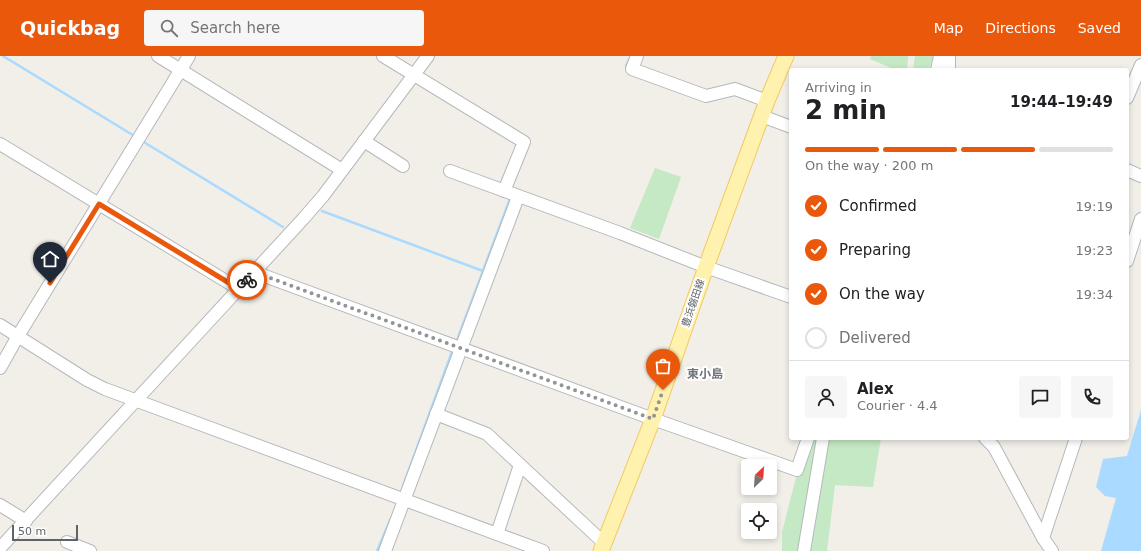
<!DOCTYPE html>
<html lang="en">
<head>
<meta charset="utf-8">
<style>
  :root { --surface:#fff; --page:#f6f6f6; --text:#202124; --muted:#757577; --line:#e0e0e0; --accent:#ea580c }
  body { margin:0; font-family:"DejaVu Sans","Noto Sans JP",sans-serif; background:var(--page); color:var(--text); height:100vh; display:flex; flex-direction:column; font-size:15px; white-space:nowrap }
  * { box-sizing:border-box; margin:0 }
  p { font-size:13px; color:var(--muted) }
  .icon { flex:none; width:22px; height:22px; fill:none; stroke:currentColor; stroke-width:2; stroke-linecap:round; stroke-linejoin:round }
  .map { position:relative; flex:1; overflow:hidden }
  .sheet { position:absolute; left:789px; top:12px; width:340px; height:372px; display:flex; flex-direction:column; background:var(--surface); border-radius:4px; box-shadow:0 2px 6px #0003 }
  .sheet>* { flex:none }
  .needle { width:26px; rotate:25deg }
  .tools { position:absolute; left:741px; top:403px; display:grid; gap:8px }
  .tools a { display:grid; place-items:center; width:36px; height:36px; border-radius:4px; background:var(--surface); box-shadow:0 2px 6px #0003; font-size:20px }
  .scale { position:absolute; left:12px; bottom:10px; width:66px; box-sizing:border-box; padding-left:4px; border:2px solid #5f6368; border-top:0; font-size:11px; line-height:14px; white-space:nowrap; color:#5f6368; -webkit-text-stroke:3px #fff; paint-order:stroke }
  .pin { position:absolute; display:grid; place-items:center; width:34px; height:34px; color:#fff; margin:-41px -17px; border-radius:50% 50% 50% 0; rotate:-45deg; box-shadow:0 0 4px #0007 }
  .pin .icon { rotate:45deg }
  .courier { position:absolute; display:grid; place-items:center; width:40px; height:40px; margin:-20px; border:3px solid #ea580c; border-radius:50%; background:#fff; color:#222; box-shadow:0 1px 5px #0007 }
  .summary em { font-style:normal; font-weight:600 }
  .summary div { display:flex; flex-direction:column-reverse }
  .summary { display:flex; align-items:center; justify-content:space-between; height:68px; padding:0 16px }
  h1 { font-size:26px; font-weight:600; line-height:30px }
  .bar { display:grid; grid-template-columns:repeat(4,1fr); gap:6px 4px; align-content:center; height:48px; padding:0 16px }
  .bar i { height:5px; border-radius:3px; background:var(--line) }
  .bar .on { background:var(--accent) }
  .bar p { grid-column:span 4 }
  .line { display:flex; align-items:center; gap:10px; padding:0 16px; border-top:1px solid var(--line) }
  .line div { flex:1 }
  .round { display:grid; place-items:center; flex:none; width:42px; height:42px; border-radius:4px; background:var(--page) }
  ol { padding:0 16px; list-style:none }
  li { display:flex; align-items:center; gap:12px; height:44px }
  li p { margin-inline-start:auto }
  li .icon { padding:4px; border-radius:50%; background:var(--accent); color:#fff; stroke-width:4 }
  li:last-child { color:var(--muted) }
  li i { width:22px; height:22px; border:2px solid var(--line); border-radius:50% }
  header { display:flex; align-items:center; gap:24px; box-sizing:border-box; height:56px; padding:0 20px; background:var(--accent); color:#fff }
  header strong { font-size:19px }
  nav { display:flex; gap:22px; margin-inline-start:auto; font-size:14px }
  .search { width:280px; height:36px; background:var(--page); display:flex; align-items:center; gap:10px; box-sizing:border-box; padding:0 14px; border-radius:4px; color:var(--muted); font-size:15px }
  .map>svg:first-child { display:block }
</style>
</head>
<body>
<header>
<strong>Quickbag</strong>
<div class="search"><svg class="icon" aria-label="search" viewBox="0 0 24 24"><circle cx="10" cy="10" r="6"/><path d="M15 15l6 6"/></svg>Search here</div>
<nav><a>Map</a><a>Directions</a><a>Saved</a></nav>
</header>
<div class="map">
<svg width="1141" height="495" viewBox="0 0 1141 495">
  <rect width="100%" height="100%" fill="#f1efe8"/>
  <g fill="#c5e8c5">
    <path d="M871,0h37l-1,14h-11l-26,-11z"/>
    <path d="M915,0h18l-4,14h-16z"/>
    <path d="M655,112l26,9 -22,62 -29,-11z"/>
    <path d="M803,382h78l-8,49 -38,-2 -8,66h-45v-19l18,-70z"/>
  </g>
  <path fill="#aadaff" d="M1141,354v141h-40l15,-53 -11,-2 -9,-9 7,-28 24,-3z"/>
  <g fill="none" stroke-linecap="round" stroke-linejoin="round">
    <g stroke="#aadaff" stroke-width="2.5">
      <path d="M3,0l133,81"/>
      <path d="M626,10l5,-10"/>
      <path d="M142,85l141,86"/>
      <path d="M322,155l161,60"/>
      <path d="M456,287l55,-147"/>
      <path d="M403,430l50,-137"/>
      <path d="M377,495l14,-33"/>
    </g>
    <g stroke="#b5b8bc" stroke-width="14">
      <g id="minor">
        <path d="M158,0l184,114"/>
        <path d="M383,0l141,86 -20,49"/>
        <path d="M637,0l-5,13 74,27 29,-7 32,12"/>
        <path d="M937,14l3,-14"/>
        <path d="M949,14v-14"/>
        <path d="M1127,42l14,-33"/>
        <path d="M762,60l29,11"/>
        <path d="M364,85l39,25"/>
        <path d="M0,88l239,145"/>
        <path d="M1127,114l14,6"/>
        <path d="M450,115l170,62 86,34 85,30"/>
        <path d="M1127,205l14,-42"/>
        <path d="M254,216l399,147 144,51 11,-32"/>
        <path d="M0,269l87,55 18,9 438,162"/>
        <path d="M0,312l18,-32 171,-280"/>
        <path d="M436,358l51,20 117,109"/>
        <path d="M985,382l9,9 49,91 9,13"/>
        <path d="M0,449l26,16"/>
        <path d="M497,478l23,-69"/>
        <path d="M1043,482l33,-100"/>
        <path d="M67,486l23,9"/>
        <path d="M0,492l303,-329 20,-23 105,-140"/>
        <path d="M385,495l133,-354"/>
        <path d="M804,495l19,-113"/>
      </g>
    </g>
    <g stroke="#f2c960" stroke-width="17">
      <path id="major" d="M601,495l52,-132 53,-152 61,-166 19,-45"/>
    </g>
    <use href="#minor" stroke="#fff" stroke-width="12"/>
    <use href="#major" stroke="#fff2af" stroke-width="15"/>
  </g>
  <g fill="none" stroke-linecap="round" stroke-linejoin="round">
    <path stroke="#929495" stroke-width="4" stroke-dasharray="0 7.2" d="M247,224l7,-8 399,147 10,-29"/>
    <path stroke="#ea580c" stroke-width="5" d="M50,227l49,-79 140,85 8,-9"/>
  </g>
  <g text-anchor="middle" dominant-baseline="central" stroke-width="4" stroke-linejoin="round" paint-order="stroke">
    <g font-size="10" fill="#5f6368" stroke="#fff">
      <text transform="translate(693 247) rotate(-71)">豊浜磐田線</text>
    </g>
    <g font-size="12" font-weight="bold" fill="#70757a" stroke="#fff">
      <text x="705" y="318">東小島</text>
    </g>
  </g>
</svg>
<div class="tools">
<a><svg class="needle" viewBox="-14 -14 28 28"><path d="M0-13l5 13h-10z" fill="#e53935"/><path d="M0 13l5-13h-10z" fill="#757577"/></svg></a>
<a><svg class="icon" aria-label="locate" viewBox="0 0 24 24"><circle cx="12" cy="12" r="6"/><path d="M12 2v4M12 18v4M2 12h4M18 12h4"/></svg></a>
</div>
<div class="scale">50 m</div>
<div class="pin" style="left:663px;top:334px;background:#ea580c"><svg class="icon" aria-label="bag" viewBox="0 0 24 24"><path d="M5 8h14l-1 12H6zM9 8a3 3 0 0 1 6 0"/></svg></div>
<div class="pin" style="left:50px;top:227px;background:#1f2937"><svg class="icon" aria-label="home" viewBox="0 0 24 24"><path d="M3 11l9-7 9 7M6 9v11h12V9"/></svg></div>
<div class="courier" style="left:247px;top:224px"><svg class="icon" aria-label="bike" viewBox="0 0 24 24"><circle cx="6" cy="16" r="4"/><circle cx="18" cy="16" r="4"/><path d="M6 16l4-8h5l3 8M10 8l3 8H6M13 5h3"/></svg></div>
<section class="sheet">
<div class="summary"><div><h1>2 min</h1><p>Arriving in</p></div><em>19:44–19:49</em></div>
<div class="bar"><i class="on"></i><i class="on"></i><i class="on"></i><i></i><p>On the way · 200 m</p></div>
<ol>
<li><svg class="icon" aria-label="check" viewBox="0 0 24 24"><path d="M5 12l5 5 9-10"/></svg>Confirmed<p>19:19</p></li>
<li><svg class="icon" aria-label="check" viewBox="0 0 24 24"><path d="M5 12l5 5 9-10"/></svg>Preparing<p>19:23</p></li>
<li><svg class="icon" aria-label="check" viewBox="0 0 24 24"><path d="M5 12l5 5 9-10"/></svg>On the way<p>19:34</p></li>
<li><i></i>Delivered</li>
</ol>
<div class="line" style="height:72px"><a class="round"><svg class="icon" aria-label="person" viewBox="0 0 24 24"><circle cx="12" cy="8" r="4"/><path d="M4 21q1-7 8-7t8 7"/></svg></a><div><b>Alex</b><p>Courier · 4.4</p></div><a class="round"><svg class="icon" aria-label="chat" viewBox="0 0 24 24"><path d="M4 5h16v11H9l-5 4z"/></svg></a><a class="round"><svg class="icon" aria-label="phone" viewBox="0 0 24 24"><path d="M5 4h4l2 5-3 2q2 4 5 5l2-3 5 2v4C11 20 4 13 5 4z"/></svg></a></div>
</section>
</div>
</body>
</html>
